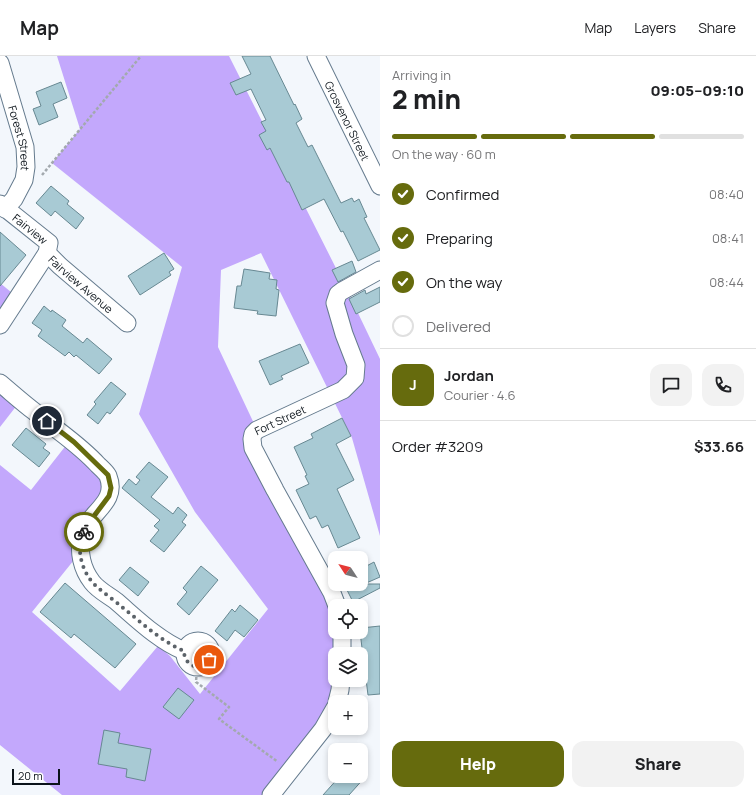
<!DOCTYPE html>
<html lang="en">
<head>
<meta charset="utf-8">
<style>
  :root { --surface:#fff; --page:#f2f2f2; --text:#202124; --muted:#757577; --line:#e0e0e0; --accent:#666b0d }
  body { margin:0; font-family:Manrope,sans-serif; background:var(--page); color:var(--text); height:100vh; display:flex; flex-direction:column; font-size:15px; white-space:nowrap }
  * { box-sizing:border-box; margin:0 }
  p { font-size:13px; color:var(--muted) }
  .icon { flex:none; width:22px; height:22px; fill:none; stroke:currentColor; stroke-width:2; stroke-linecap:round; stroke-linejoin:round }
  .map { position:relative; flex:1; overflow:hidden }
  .side { display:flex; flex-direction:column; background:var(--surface); width:376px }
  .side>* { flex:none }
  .needle { width:26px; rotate:306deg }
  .fabs { position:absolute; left:328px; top:495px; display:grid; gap:8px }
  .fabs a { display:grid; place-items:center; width:40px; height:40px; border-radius:8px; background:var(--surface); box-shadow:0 2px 6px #0003; font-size:20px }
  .scale { position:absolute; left:12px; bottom:10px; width:48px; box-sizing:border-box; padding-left:4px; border:2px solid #0b131a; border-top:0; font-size:11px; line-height:14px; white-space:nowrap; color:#0b131a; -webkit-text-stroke:3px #fff; paint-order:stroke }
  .pin { position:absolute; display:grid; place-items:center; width:34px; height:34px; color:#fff; margin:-17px; border:2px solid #fff; border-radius:50%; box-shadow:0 1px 4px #0007 }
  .courier { position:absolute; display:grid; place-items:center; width:40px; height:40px; margin:-20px; border:3px solid #666b0d; border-radius:50%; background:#fff; color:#222; box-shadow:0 1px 5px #0007 }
  .headline em { font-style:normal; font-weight:800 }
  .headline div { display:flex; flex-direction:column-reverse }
  .headline { display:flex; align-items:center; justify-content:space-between; height:68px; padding:0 12px }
  h1 { font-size:26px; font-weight:800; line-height:30px }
  .bar { display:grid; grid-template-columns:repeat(4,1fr); gap:6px 4px; align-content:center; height:48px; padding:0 12px }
  .bar i { height:5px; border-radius:3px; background:var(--line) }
  .bar .selected { background:var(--accent) }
  .bar p { grid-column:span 4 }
  .line { display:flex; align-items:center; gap:10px; padding:0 12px; border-top:1px solid var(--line) }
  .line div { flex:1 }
  .round { display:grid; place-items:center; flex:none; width:42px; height:42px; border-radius:12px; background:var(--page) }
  ol { padding:0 12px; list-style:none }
  li { display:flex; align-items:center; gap:12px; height:44px }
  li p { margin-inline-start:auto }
  li .icon { padding:4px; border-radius:50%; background:var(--accent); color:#fff; stroke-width:4 }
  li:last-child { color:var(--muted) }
  li i { width:22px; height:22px; border:2px solid var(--line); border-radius:50% }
  .button { display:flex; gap:8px; margin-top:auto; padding:8px 12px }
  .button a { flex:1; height:46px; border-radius:12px; background:var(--accent); color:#fff; font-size:16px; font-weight:800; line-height:46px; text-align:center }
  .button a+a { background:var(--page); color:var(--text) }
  header { display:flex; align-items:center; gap:24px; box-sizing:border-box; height:56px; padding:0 20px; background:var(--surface); border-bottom:1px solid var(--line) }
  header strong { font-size:19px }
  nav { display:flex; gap:22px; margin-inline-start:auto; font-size:14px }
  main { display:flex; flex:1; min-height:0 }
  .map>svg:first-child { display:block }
</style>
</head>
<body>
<header>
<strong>Map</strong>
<nav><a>Map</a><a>Layers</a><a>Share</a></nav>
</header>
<main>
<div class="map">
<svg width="380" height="739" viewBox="0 0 380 739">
  <rect width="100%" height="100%" fill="#f3f7fc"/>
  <g fill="#c3a8fc">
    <path d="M57,0h172l117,232 34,71v177l-28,-98 -91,-185 -40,17 -3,77 39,83 -4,4 82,172v74l5,10 -63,100 6,5h-221l-62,-50v-280l31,25 40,-51 38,41 -31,75 -46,57 88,79 38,-45 12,10 30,38 68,-85 -73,-97 -56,-98 43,-147 -130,-104 28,-34z"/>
    <path d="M0,227l17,14 -17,28z"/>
    <path d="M0,327l21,17 -21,27z"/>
  </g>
  <g fill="#a8cad4" stroke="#678892">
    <path d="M242,0h28l24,49 1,-1 7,15 -6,4 12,24 4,-2 29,58 11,-5 2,4 5,-3 8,18 -3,1 16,32 -22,11 -15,-30 -2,1 -17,-33 -22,11 -13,-28h-2l-17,-34 -3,2 -8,-15 7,-4 -5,-9 5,-2 -15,-31 -15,6 -6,-12 21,-9z"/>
    <path d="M61,26l6,16 -14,6 5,13 -19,8 -6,-16 8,-3 -5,-14z"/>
    <path d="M51,130l18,15 -2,3 17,14 -8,11 -21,-18 -4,5 -15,-13z"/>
    <path d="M0,176l26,23 -26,31z"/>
    <path d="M164,197l10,16 -5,3 2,3 -31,20 -12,-19z"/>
    <path d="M352,205l4,11 -18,10 -6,-12z"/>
    <path d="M244,213l26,4 -1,6 8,1 -1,9 3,1 -3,26 -19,-2 1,-3 -24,-3 3,-22h4z"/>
    <path d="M380,231v15l-24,12 -7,-15 16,-9 1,4z"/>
    <path d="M44,250l7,6 1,-2 14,10 -4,6 21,17 4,-5 25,21 -13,15 -23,-19 -2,2 -5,-5 -4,4 -27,-20 4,-6 -10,-7z"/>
    <path d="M300,288l9,19 -28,13 2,3 -13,6 -11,-24z"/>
    <path d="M111,326l15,12 -16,20 -3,-2 -9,12 -11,-9 9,-11 -2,-2z"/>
    <path d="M342,362l9,18 -15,8 18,36 -17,9 23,49 -22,10 -10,-23 -6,3 -6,-12 -6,3 -14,-29 13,-6 -4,-8 2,-1 -13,-28 19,-9 -2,-4z"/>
    <path d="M26,372l20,16 -3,4 7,5 -11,14 -27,-22z"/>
    <path d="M149,406l19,15 -17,20 22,17 5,-7 9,8 -5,7 4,3 -22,27 -14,-11 9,-11 -5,-4 6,-6 -38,-32 7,-9 7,6 4,-5 -4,-3z"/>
    <path d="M374,506l6,15 -16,7h16v4l-27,14 -9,-18h17v-15z"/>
    <path d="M201,510l17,14 -29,35 -12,-11 10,-12 -4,-4z"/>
    <path d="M130,511l19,15 -11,14 -19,-16z"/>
    <path d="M65,527l71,61 -21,24 -41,-34 -3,4 -31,-26z"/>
    <path d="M240,549l18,15 -14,17 -9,-7 -8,11 -12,-10 17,-22 3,3z"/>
    <path d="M380,570v68l-12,1 -8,-63h1v-4z"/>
    <path d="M178,632l16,12 -15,19 -16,-12z"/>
    <path d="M104,674l16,3 -2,10 33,6 -6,32 -19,-4 1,-8 -29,-5z"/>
    <path d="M340,720h26l-17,19h-26z"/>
  </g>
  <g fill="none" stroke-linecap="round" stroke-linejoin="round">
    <g stroke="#657b8e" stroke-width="19">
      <g id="minor">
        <path id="s1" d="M316,0l64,130"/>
        <path id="s2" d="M0,7l25,84 1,20 -2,13 -10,19 -9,10"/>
        <path id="s3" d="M0,148l49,39 -2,10 -47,72"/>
        <path id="s4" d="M47,197l13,13 67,57"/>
        <path d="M0,327c12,10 23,20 35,29 21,18 44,32 63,53 3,3 8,7 10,11 11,28 -22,37 -26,60 -4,16 0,33 10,46 6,8 16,13 24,19 21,18 42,39 68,50"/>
        <path id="s5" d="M337,550l-5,-13 -57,-103 -22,-42 -1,-9 1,-5 4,-4 86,-40 12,-12 1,-13 -12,-31 -9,-31 3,-9 4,-3 38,-21"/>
        <path d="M342,576v22"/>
        <circle cx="198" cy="598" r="13"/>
        <path d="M337,646l3,-12 1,-10"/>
        <path d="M271,739l52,-66 12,-21"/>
      </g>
    </g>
    <g stroke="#a3a9ae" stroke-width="2.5" stroke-dasharray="3 2" stroke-linecap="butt">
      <path d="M42,119l99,-119"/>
      <path d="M197,611l-1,15 33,25 -10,12 59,43"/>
    </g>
    <use href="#minor" stroke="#fff" stroke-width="17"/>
  </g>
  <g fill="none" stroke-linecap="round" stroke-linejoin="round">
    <path stroke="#5c6369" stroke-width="4" stroke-dasharray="0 7.2" d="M84,476c-9,15 -2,39 9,51 9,9 20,16 29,24 20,16 39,34 62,44 0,15 16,21 25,9"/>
    <path stroke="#666b0d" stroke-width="5" d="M47,365l27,21 34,33 3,13 -2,8 -21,28 -4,8"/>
  </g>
  <g text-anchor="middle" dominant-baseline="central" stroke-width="3.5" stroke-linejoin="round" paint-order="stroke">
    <g font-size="11" fill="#0b131a" stroke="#fff">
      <text stroke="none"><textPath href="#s1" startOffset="72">Grosvenor Street</textPath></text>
      <text stroke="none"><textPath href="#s2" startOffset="78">Forest Street</textPath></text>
      <text stroke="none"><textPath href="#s3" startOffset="39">Fairview</textPath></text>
      <text stroke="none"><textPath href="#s4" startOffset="46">Fairview Avenue</textPath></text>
      <text stroke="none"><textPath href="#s5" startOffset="224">Fort Street</textPath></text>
    </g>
  </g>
</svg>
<div class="fabs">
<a><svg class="needle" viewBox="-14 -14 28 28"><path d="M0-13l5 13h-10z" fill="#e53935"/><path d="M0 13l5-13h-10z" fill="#757577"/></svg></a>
<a><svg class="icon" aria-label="locate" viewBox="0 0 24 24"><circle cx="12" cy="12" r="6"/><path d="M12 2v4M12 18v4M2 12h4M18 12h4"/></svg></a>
<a><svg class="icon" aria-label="layers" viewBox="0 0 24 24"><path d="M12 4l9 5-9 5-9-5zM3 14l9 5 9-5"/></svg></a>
<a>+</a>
<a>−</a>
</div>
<div class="scale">20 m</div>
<div class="pin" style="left:209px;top:604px;background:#ea580c"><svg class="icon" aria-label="bag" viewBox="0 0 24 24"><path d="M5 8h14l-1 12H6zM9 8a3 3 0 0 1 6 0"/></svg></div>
<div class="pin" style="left:47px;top:365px;background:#1f2937"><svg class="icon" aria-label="home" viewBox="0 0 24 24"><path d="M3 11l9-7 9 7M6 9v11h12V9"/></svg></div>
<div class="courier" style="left:84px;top:476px"><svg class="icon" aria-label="bike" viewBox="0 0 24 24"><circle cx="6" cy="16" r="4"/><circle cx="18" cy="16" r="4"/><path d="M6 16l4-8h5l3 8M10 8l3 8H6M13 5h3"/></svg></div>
</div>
<section class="side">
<div class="headline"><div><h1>2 min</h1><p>Arriving in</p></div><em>09:05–09:10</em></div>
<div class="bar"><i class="selected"></i><i class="selected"></i><i class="selected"></i><i></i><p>On the way · 60 m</p></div>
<ol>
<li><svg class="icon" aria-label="check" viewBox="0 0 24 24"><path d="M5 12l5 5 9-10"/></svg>Confirmed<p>08:40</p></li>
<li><svg class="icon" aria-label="check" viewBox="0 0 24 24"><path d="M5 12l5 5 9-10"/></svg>Preparing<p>08:41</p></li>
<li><svg class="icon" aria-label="check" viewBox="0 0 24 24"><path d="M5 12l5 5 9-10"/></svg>On the way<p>08:44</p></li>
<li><i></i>Delivered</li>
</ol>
<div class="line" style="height:72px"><b class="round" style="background:var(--accent);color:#fff">J</b><div><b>Jordan</b><p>Courier · 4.6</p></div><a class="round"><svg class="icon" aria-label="chat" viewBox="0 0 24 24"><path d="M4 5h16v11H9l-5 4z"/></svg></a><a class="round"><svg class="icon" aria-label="phone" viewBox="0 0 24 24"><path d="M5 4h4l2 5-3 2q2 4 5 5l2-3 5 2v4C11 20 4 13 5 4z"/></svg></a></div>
<div class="line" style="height:52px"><div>Order #3209</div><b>$33.66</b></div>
<div class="button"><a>Help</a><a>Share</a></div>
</section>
</main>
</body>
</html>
